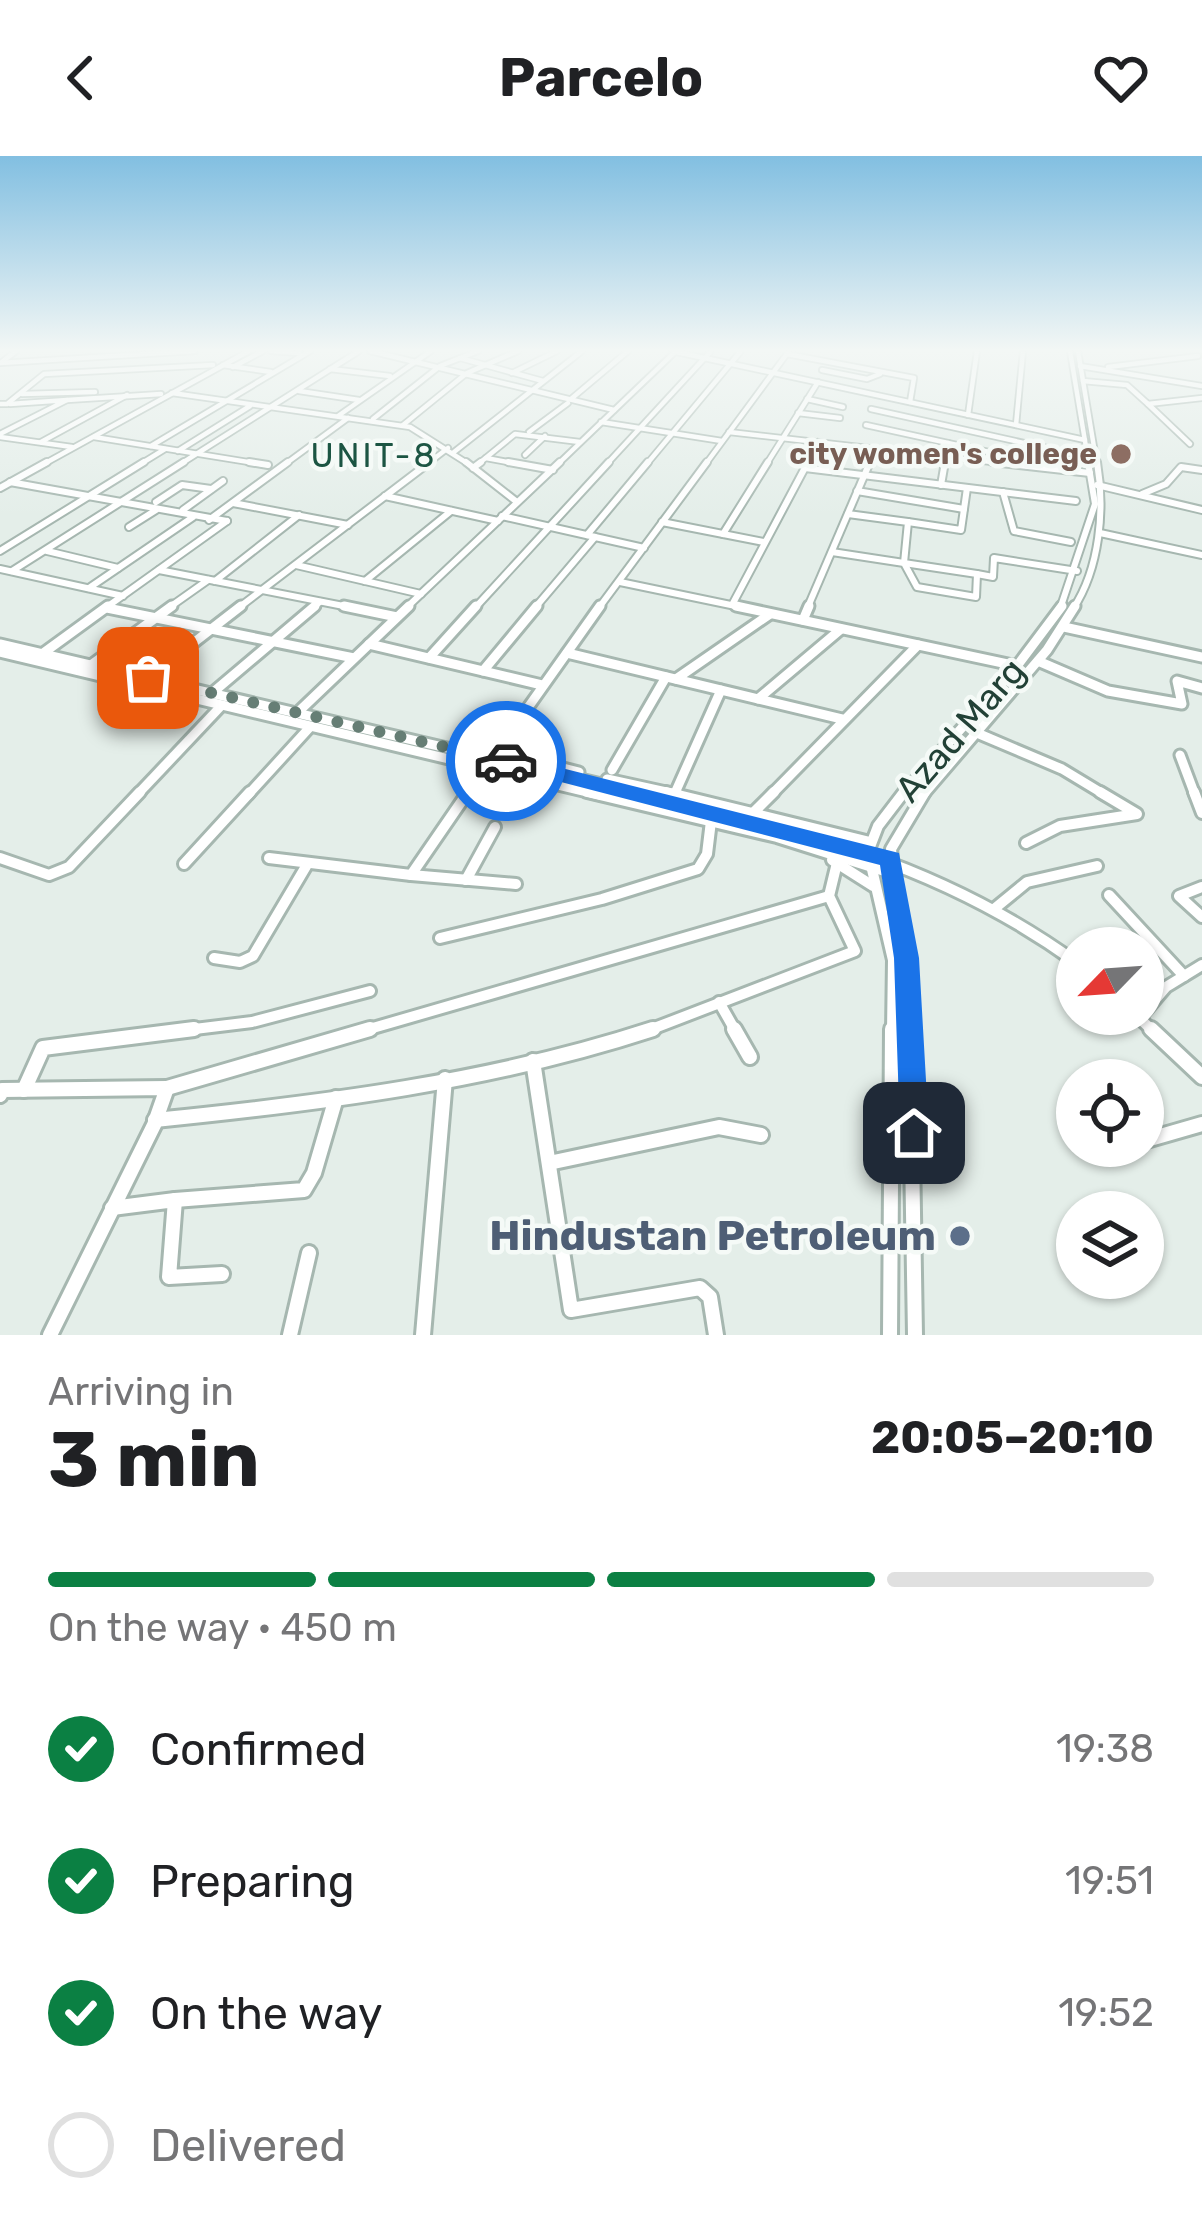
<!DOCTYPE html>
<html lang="en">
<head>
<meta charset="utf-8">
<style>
  :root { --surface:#fff; --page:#f2f2f2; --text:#202124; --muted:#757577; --line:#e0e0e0; --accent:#0b8043 }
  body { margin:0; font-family:Rubik,sans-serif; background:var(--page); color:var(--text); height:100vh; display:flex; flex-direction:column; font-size:45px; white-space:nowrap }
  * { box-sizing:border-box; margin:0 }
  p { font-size:39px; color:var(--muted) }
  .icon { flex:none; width:66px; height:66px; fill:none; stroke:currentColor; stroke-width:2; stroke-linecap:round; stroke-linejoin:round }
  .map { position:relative; height:1179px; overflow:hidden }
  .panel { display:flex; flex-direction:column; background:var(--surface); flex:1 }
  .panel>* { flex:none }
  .needle { width:78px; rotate:245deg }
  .fabs { position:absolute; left:1056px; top:771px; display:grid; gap:24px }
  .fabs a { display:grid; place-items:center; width:108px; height:108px; border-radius:50%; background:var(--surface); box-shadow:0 3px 9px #0004; font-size:60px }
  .pin { position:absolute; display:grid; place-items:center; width:102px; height:102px; color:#fff; margin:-51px; border-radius:24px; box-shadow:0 6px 18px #0006 }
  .courier { position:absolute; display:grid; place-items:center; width:120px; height:120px; margin:-60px; border:9px solid #1a73e8; border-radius:50%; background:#fff; color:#222; box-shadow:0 3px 15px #0007 }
  .overview em { font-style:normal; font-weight:700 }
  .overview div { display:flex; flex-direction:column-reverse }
  .overview { display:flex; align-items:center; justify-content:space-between; height:204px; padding:0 48px }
  h1 { font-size:78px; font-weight:700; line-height:90px }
  .bar { display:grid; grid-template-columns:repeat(4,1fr); gap:18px 12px; align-content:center; height:144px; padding:0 48px }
  .bar i { height:15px; border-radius:9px; background:var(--line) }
  .bar .active { background:var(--accent) }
  .bar p { grid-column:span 4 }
  ol { padding:0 48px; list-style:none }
  li { display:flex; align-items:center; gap:36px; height:132px }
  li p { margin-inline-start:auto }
  li .icon { padding:12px; border-radius:50%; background:var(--accent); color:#fff; stroke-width:4 }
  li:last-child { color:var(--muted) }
  li i { width:66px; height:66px; border:6px solid var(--line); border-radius:50% }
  header { display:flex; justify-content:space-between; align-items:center; height:156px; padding:0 48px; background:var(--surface); font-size:54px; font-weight:700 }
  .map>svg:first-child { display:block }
</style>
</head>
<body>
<header><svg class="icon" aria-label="back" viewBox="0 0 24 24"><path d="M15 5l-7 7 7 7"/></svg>Parcelo<svg class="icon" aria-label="heart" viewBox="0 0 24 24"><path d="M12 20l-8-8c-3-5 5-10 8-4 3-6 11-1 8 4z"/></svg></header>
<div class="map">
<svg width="1202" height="1179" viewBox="0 0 1202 1179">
  <rect width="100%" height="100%" fill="#e4eee9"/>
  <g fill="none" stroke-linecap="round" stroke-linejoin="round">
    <g stroke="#a6b7b0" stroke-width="8">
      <g id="minor-far4">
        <path d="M271,195l28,2"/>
        <path d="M370,195l244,59"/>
        <path d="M672,195l413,89"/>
        <path d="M1070,195l19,114"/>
        <path d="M1078,195l19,114"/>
        <path d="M787,198l127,24 -4,24"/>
        <path d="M460,202l83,23"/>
        <path d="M2,206l14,-11"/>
        <path d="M0,207l195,-12"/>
        <path d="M223,209l48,7"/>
        <path d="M1080,210l122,20"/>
        <path d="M233,211l30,-16"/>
        <path d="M1108,211l90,-11"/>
        <path d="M330,213l60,7"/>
        <path d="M822,214l45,9 13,-5"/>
        <path d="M512,217l45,-22"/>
        <path d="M1083,225l44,4 21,19 54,-6"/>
        <path d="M299,235l60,9"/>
        <path d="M172,237l238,34 60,38"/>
        <path d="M22,238l73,-2"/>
        <path d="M571,243l57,-48"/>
        <path d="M807,243l36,8"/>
        <path d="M67,244l94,-6"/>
        <path d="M0,248h7l37,-30 169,-9"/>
        <path d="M1148,248l42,40"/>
        <path d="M871,253l216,48"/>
        <path d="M798,257l42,5"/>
        <path d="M968,259l9,-64"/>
        <path d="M338,260l93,-65"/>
        <path d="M373,263l67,-53 38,-15"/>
        <path d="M601,266l121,19"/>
        <path d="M403,269l64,-52 51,-22"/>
        <path d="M866,269l164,36"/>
        <path d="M1016,269l7,-74"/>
        <path d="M529,276l39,-29"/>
        <path d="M729,276l289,33"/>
        <path d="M0,278l67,-34 -57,4"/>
        <path d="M0,281l72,10"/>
        <path d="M94,281l173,28"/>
        <path d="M41,286l86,-47"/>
        <path d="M151,290l159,-95"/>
        <path d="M178,295l72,-45"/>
        <path d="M454,296l128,-101"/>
        <path d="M525,299l20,-19"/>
        <path d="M486,302l38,7"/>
        <path d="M42,309l207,-114"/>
        <path d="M139,309l26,-16"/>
        <path d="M179,309l180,-114"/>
        <path d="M284,309l64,-47"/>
        <path d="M426,309l22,-17"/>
        <path d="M477,309l38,-31 65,8"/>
        <path d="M557,309l119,-114"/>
        <path d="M606,309l105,-114"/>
        <path d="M646,309l95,-114"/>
        <path d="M705,309l84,-114"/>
        <path d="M766,309l52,-83"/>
        <path d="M806,309l12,-23"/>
        <path d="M868,309l7,-16"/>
        <path d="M944,309l4,-22"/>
      </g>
    </g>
    <g stroke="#a6b7b0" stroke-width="10">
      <g id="minor-far3">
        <path d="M249,306l19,3"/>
        <path d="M466,306l51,40"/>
        <path d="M508,306l45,8"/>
        <path d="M992,306l98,11"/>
        <path d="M473,312l8,-6"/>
        <path d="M805,312l271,33"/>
        <path d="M10,326l217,39"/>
        <path d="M941,329l4,-23"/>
        <path d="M1097,329l105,25"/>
        <path d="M0,332l47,-26"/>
        <path d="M857,335l107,18"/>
        <path d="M1003,336l11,39 57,11"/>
        <path d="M1142,338l24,-10 15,-17 21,3"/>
        <path d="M385,340l113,25"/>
        <path d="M156,346l26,-17 29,4"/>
        <path d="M233,347l115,22"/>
        <path d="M183,354l40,-29"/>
        <path d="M848,358l60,8 -4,41 73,11"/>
        <path d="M502,360l142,32"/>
        <path d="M209,364l79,-58"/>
        <path d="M662,366l102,20"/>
        <path d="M908,366l53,8 6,-42"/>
        <path d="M129,371l27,-17"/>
        <path d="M1100,377l102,22"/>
        <path d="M723,378l45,-72"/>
        <path d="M587,379l61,-73"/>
        <path d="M0,395l144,-89"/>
        <path d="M47,395l71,17"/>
        <path d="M832,396l72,11 13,24 59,10 1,-23 16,3 1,-19 83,13"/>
        <path d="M296,409l125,29"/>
        <path d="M0,413l123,27"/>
        <path d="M159,414l200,39"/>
        <path d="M12,415l172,-109"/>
        <path d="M215,425l84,-66"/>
        <path d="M365,425l86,-70"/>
        <path d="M620,426l130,27"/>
        <path d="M89,432l104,-71"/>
        <path d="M732,449l76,-143"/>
        <path d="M107,452l7,1"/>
        <path d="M104,453l123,-88"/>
        <path d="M167,453l41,-29"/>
        <path d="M237,453l193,-147"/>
        <path d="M311,453l9,-7"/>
        <path d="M405,453l155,-147"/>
        <path d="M474,453l135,-147"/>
        <path d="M534,453l61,-72"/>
        <path d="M598,453l109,-147"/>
        <path d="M807,453l63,-147"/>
        <path d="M1060,453l35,-105 -7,-42"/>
        <path d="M1073,453c27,-41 32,-100 24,-147"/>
      </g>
    </g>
    <g stroke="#a6b7b0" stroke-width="15">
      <g id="minor-far2">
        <path d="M344,450l53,11"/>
        <path d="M736,450l281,60"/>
        <path d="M107,452l247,50"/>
        <path d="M803,464l6,-14"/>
        <path d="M1064,471l138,30"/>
        <path d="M0,488l649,151"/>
        <path d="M369,488l173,41"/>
        <path d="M0,496l600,143"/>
        <path d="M567,497l275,66"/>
        <path d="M42,498l66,-48"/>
        <path d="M429,502l47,-52"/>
        <path d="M1038,505l70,30 74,13 -5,-23 25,7"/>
        <path d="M91,509l81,-59"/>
        <path d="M483,515l54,-65"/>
        <path d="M148,522l93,-72"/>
        <path d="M676,523l94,-65"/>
        <path d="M211,538l104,-88"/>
        <path d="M758,543l83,-70"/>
        <path d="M295,559l114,-109"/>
        <path d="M977,577l85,36 43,26"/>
        <path d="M495,595l84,21"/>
        <path d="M1180,599l15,40"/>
        <path d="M612,614l54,-93"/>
        <path d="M607,623l73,16"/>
        <path d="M675,637l46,-103"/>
        <path d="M137,639l84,-89"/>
        <path d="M248,639l62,-68"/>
        <path d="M466,639l134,-189"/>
        <path d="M771,639l147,-150"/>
        <path d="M902,639l115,-129 45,-60"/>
        <path d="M923,639l124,-145 28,-44"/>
      </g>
    </g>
    <g stroke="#a6b7b0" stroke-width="16">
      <g id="minor-far1">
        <path d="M587,636l190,45 114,36"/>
        <path d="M636,636c161,37 305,72 441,171"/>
        <path d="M666,636l204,50"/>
        <path d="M1194,636l8,21"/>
        <path d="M755,655l19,-19"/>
        <path d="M1026,687l34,-17 77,-12 -37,-22"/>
        <path d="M0,702l49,17 20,-8 71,-75"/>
        <path d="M269,702l142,17 57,-83"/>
        <path d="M832,704l41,26"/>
        <path d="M184,708l66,-72"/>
        <path d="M411,719l105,9"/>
        <path d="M466,724l29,-53"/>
        <path d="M1202,731l-23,9 23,21"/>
        <path d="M1109,739l75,81"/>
        <path d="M994,753l33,-27 70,-16"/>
        <path d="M440,782l162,-39 96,-30 9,-15 4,-33"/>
        <path d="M214,802l26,4 13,-6 55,-93"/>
        <path d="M719,846l17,30"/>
        <path d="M1135,858l19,18"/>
        <path d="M1143,858l23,-27 36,-22"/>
        <path d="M170,876l82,-10 118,-31"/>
        <path d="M359,876l470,-136"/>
        <path d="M644,876l211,-81 -26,-55 8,-33"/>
        <path d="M892,876l1,-72 -25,-108 10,-26 26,-34"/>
        <path d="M910,876l-19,-183 34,-57"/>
      </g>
    </g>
    <g stroke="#a6b7b0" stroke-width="20">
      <g id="minor">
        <path d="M734,873l16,28"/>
        <path d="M910,873l5,306"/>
        <path d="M1151,873l51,48"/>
        <path d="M533,905l38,249 129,-22 10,9 6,38"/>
        <path d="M167,932l203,-59"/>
        <path d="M24,934l19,-42 151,-19"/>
        <path d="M0,939l2,-5 165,-2 -13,37 -104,210"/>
        <path d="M155,964c168,-17 336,-38 498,-91"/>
        <path d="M1143,985l59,-17"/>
        <path d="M549,1007l170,-36 42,8"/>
        <path d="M175,1044l129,-10 10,-17 22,-75"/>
        <path d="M112,1052l63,-8 -6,77 53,-3"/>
        <path d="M290,1179l19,-82"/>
        <path d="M423,1179l22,-256"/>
        <path d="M890,1179l2,-306"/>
      </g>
    </g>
    <use href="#minor-far4" stroke="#fff" stroke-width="4.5"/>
    <use href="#minor-far3" stroke="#fff" stroke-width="6"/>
    <use href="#minor-far2" stroke="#fff" stroke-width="9"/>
    <use href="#minor-far1" stroke="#fff" stroke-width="10"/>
    <use href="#minor" stroke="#fff" stroke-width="14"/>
  </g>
  <linearGradient id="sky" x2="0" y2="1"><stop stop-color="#82bfe1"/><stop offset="0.54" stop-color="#f3f7f5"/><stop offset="1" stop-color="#f3f7f5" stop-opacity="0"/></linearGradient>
  <rect width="1202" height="360" fill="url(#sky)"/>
  <path fill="#1a73e8" d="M506,598l393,99 20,105 10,175 -4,11 -11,4 -10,-4 -4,-11 -6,-175 -14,-93 -381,-99 -3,-5z"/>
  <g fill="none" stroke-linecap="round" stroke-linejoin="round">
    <path stroke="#667e75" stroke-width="12" stroke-dasharray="0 21.6" d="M148,522l358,83"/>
  </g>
  <circle fill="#8d6e63" stroke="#f5faf7" stroke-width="4.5" cx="1121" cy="298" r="12"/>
  <circle fill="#5c6f8a" stroke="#f5faf7" stroke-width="4.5" cx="960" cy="1080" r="12"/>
  <g text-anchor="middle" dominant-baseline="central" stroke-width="9" stroke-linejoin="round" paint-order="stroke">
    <g font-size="30" font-weight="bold" fill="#785e54" stroke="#f5faf7" text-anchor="end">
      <text x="1097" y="298">city women's college</text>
    </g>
    <g font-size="33" letter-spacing="3" fill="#1c5543" stroke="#f5faf7">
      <text x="374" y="299">UNIT-8</text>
    </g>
    <g font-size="36" fill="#224136" stroke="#f5faf7">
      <text transform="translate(960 574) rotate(-49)">Azad Marg</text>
    </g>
    <g font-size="42" font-weight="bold" fill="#4e5e75" stroke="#f5faf7" text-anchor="end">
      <text x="936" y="1080">Hindustan Petroleum</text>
    </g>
  </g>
</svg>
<div class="fabs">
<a><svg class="needle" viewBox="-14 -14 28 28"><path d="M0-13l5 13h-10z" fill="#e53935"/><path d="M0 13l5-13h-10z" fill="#757577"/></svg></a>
<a><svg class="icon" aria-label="locate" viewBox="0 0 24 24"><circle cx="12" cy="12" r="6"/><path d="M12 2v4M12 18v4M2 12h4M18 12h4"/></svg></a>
<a><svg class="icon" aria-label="layers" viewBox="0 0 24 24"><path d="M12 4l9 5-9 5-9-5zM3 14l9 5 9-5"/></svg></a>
</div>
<div class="pin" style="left:148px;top:522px;background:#ea580c"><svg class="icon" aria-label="bag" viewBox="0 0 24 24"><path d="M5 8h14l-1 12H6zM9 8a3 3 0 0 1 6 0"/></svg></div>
<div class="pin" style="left:914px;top:977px;background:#1f2937"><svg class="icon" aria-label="home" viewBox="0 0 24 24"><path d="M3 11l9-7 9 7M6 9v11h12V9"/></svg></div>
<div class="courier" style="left:506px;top:605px"><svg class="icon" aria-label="car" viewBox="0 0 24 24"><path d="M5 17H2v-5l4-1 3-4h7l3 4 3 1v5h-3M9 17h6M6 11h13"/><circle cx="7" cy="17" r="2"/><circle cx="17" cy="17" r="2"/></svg></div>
</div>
<section class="panel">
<div class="overview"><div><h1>3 min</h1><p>Arriving in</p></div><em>20:05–20:10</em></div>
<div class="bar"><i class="active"></i><i class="active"></i><i class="active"></i><i></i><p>On the way · 450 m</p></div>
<ol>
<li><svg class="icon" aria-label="check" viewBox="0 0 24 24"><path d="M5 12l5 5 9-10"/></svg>Confirmed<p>19:38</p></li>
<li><svg class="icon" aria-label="check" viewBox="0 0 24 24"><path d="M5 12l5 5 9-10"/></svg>Preparing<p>19:51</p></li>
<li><svg class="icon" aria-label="check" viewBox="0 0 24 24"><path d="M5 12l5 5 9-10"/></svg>On the way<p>19:52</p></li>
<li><i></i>Delivered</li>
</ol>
</section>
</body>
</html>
